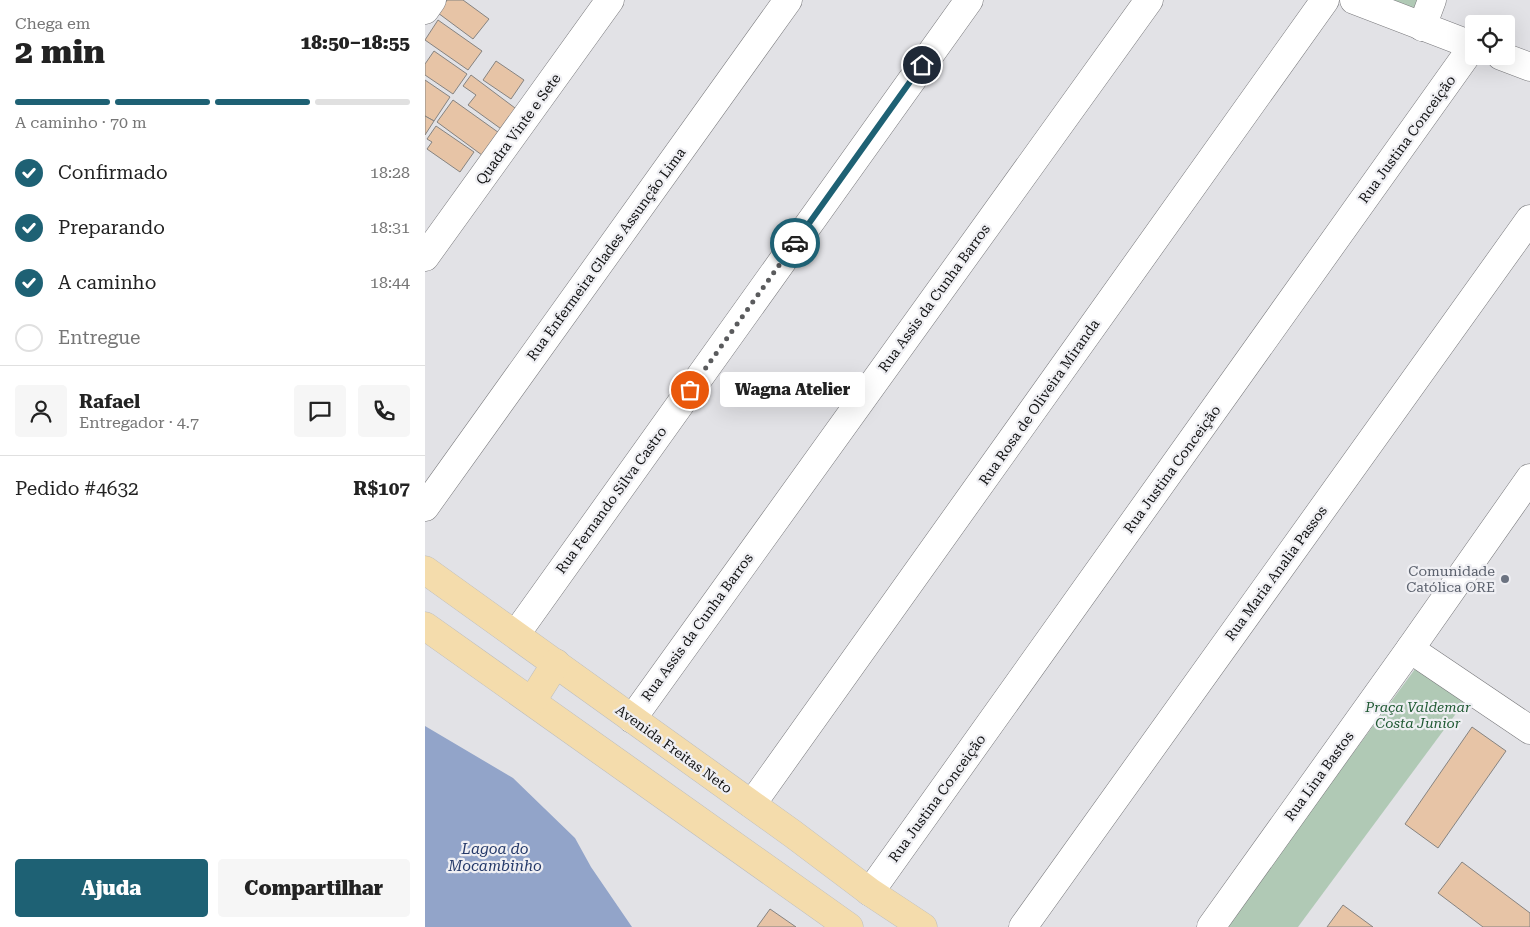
<!DOCTYPE html>
<html lang="pt">
<head>
<meta charset="utf-8">
<style>
  :root { --surface:#fff; --page:#f6f6f6; --text:#222; --muted:#767676; --line:#e0e0e0; --accent:#1e6174 }
  body { margin:0; font-family:"Roboto Serif",serif; background:var(--page); color:var(--text); height:100vh; display:flex; flex-direction:column; font-size:19px; white-space:nowrap }
  * { box-sizing:border-box; margin:0 }
  p { font-size:16px; color:var(--muted) }
  .icon { flex:none; width:28px; height:28px; fill:none; stroke:currentColor; stroke-width:2; stroke-linecap:round; stroke-linejoin:round }
  .map { position:relative; flex:1; overflow:hidden }
  .sheet { display:flex; flex-direction:column; background:var(--surface); width:425px }
  .sheet>* { flex:none }
  .controls { position:absolute; left:1040px; top:15px; display:grid; gap:10px }
  .controls a { display:grid; place-items:center; width:50px; height:50px; border-radius:5px; background:var(--surface); box-shadow:0 5px 20px #0002; font-size:25px }
  .pin { position:absolute; display:grid; place-items:center; width:42px; height:42px; color:#fff; margin:-21px; border:2px solid #fff; border-radius:50%; box-shadow:0 1px 5px #0007 }
  .courier { position:absolute; display:grid; place-items:center; width:50px; height:50px; margin:-25px; border:4px solid #1e6174; border-radius:50%; background:#fff; color:#222; box-shadow:0 1px 6px #0007 }
  .bubble { position:absolute; height:35px; border-radius:5px; background:var(--surface); box-shadow:0 5px 20px #0002; font-size:16px; font-weight:800; line-height:35px; text-align:center }
  .summary em { font-style:normal; font-weight:800 }
  .summary div { display:flex; flex-direction:column-reverse }
  .summary { display:flex; align-items:center; justify-content:space-between; height:85px; padding:0 15px }
  h1 { font-size:32px; font-weight:800; line-height:38px }
  .bar { display:grid; grid-template-columns:repeat(4,1fr); gap:8px 5px; align-content:center; height:60px; padding:0 15px }
  .bar i { height:6px; border-radius:4px; background:var(--line) }
  .bar .active { background:var(--accent) }
  .bar p { grid-column:span 4 }
  .line { display:flex; align-items:center; gap:12px; padding:0 15px; border-top:1px solid var(--line) }
  .line div { flex:1 }
  .round { display:grid; place-items:center; flex:none; width:52px; height:52px; border-radius:5px; background:var(--page) }
  ol { padding:0 15px; list-style:none }
  li { display:flex; align-items:center; gap:15px; height:55px }
  li p { margin-inline-start:auto }
  li .icon { padding:5px; border-radius:50%; background:var(--accent); color:#fff; stroke-width:4 }
  li:last-child { color:var(--muted) }
  li i { width:28px; height:28px; border:2px solid var(--line); border-radius:50% }
  .cta { display:flex; gap:10px; margin-top:auto; padding:10px 15px }
  .cta a { flex:1; height:58px; border-radius:5px; background:var(--accent); color:#fff; font-size:20px; font-weight:800; line-height:58px; text-align:center }
  .cta a+a { background:var(--page); color:var(--text) }
  main { display:flex; flex:1; min-height:0 }
  .map>svg:first-child { display:block }
</style>
</head>
<body>
<main>
<section class="sheet">
<div class="summary"><div><h1>2 min</h1><p>Chega em</p></div><em>18:50–18:55</em></div>
<div class="bar"><i class="active"></i><i class="active"></i><i class="active"></i><i></i><p>A caminho · 70 m</p></div>
<ol>
<li><svg class="icon" aria-label="check" viewBox="0 0 24 24"><path d="M5 12l5 5 9-10"/></svg>Confirmado<p>18:28</p></li>
<li><svg class="icon" aria-label="check" viewBox="0 0 24 24"><path d="M5 12l5 5 9-10"/></svg>Preparando<p>18:31</p></li>
<li><svg class="icon" aria-label="check" viewBox="0 0 24 24"><path d="M5 12l5 5 9-10"/></svg>A caminho<p>18:44</p></li>
<li><i></i>Entregue</li>
</ol>
<div class="line" style="height:90px"><a class="round"><svg class="icon" aria-label="person" viewBox="0 0 24 24"><circle cx="12" cy="8" r="4"/><path d="M4 21q1-7 8-7t8 7"/></svg></a><div><b>Rafael</b><p>Entregador · 4.7</p></div><a class="round"><svg class="icon" aria-label="chat" viewBox="0 0 24 24"><path d="M4 5h16v11H9l-5 4z"/></svg></a><a class="round"><svg class="icon" aria-label="phone" viewBox="0 0 24 24"><path d="M5 4h4l2 5-3 2q2 4 5 5l2-3 5 2v4C11 20 4 13 5 4z"/></svg></a></div>
<div class="line" style="height:65px"><div>Pedido #4632</div><b>R$107</b></div>
<div class="cta"><a>Ajuda</a><a>Compartilhar</a></div>
</section>
<div class="map">
<svg width="1105" height="927" viewBox="0 0 1105 927">
  <rect width="100%" height="100%" fill="#e2e2e6"/>
  <g fill="#b0c9b5">
    <path d="M955,0h41l-7,14z"/>
    <path d="M993,665l48,35 -168,227h-73z"/>
  </g>
  <path fill="#92a4c9" d="M0,726l88,52 62,60 16,29 41,60h-207z"/>
  <g fill="#e7c4a6" stroke="#868380">
    <path d="M22,0h16l26,19 -16,20 -35,-26z"/>
    <path d="M13,20l44,31 -14,19 -43,-30z"/>
    <path d="M9,51l33,23 -14,20 -28,-19v-11z"/>
    <path d="M71,61l28,19 -13,19 -28,-19z"/>
    <path d="M46,75l48,36 -15,20 -36,-26 8,-10 -13,-9z"/>
    <path d="M0,80l25,17 -16,24 -9,-5z"/>
    <path d="M28,100l49,35 -16,23 -49,-36z"/>
    <path d="M0,116l9,5 -9,14z"/>
    <path d="M11,126l38,26 -14,20 -33,-23 5,-7 -5,-3z"/>
    <path d="M1047,727l34,24 -68,97 -33,-24z"/>
    <path d="M1037,862l68,51v14h-47l-45,-34z"/>
    <path d="M918,905l30,22h-46z"/>
    <path d="M345,909l26,18h-39z"/>
  </g>
  <g fill="none" stroke-linecap="round" stroke-linejoin="round">
    <g stroke="#79797c" stroke-width="29">
      <g id="minor">
        <path d="M929,0l120,46"/>
        <path d="M0,10l7,-10"/>
        <path d="M997,27l10,-27"/>
        <path d="M1076,56l29,11"/>
        <path d="M0,257l185,-257"/>
        <path d="M0,507l363,-507"/>
        <path d="M91,634l453,-634"/>
        <path d="M985,649l120,81"/>
        <path d="M207,719l517,-719"/>
        <path d="M327,804l573,-804"/>
        <path d="M445,892l603,-846"/>
        <path d="M598,927l507,-708"/>
        <path d="M786,927l199,-278 120,-171"/>
      </g>
    </g>
    <g stroke="#bcbdbd" stroke-width="29">
      <g id="major">
        <path d="M0,570l368,264 77,58 53,35"/>
        <path d="M0,626l424,301"/>
        <path d="M107,701l24,-38"/>
      </g>
    </g>
    <use href="#minor" stroke="#fff" stroke-width="28"/>
    <use href="#major" stroke="#f4dcac" stroke-width="28"/>
  </g>
  <g fill="none" stroke-linecap="round" stroke-linejoin="round">
    <path stroke="#5a5b5d" stroke-width="5" stroke-dasharray="0 9" d="M265,390l105,-147"/>
    <path stroke="#1e6174" stroke-width="6" d="M370,243l127,-178"/>
  </g>
  <circle fill="#6b7280" stroke="#efeff3" stroke-width="2" cx="1080" cy="579" r="5"/>
  <g text-anchor="middle" dominant-baseline="central" stroke-width="4.5" stroke-linejoin="round" paint-order="stroke">
    <g font-size="14" fill="#111213" stroke="#efeff3">
      <text transform="translate(93 129) rotate(-54)">Quadra Vinte e Sete</text>
      <text transform="translate(982 139) rotate(-54)">Rua Justina Conceição</text>
      <text transform="translate(181 254) rotate(-54)">Rua Enfermeira Glades Assunção Lima</text>
      <text transform="translate(509 298) rotate(-54)">Rua Assis da Cunha Barros</text>
      <text transform="translate(614 402) rotate(-55)">Rua Rosa de Oliveira Miranda</text>
      <text transform="translate(747 469) rotate(-54)">Rua Justina Conceição</text>
      <text transform="translate(186 500) rotate(-54)">Rua Fernando Silva Castro</text>
      <text transform="translate(851 573) rotate(-54)">Rua Maria Analia Passos</text>
      <text transform="translate(272 627) rotate(-54)">Rua Assis da Cunha Barros</text>
      <text transform="translate(249 749) rotate(36)">Avenida Freitas Neto</text>
      <text transform="translate(894 776) rotate(-54)">Rua Lina Bastos</text>
      <text transform="translate(512 798) rotate(-54)">Rua Justina Conceição</text>
    </g>
    <g font-size="14" fill="#5b616d" stroke="#efeff3" text-anchor="end">
      <text x="1070" y="571">Comunidade<tspan x="1070" dy="16">Católica ORE</tspan></text>
    </g>
    <g font-size="14" font-style="italic" fill="#215a34" stroke="#efeff3">
      <text x="993" y="707">Praça Valdemar<tspan x="993" dy="16">Costa Junior</tspan></text>
    </g>
    <g font-size="15" font-style="italic" fill="#253a6a" stroke="#efeff3">
      <text x="70" y="849">Lagoa do<tspan x="70" dy="17">Mocambinho</tspan></text>
    </g>
  </g>
</svg>
<div class="controls">
<a><svg class="icon" aria-label="locate" viewBox="0 0 24 24"><circle cx="12" cy="12" r="6"/><path d="M12 2v4M12 18v4M2 12h4M18 12h4"/></svg></a>
</div>
<div class="pin" style="left:265px;top:390px;background:#ea580c"><svg class="icon" aria-label="bag" viewBox="0 0 24 24"><path d="M5 8h14l-1 12H6zM9 8a3 3 0 0 1 6 0"/></svg></div>
<div class="pin" style="left:497px;top:65px;background:#1f2937"><svg class="icon" aria-label="home" viewBox="0 0 24 24"><path d="M3 11l9-7 9 7M6 9v11h12V9"/></svg></div>
<div class="courier" style="left:370px;top:243px"><svg class="icon" aria-label="car" viewBox="0 0 24 24"><path d="M5 17H2v-5l4-1 3-4h7l3 4 3 1v5h-3M9 17h6M6 11h13"/><circle cx="7" cy="17" r="2"/><circle cx="17" cy="17" r="2"/></svg></div>
<div class="bubble" style="left:295px;top:372px;width:145px">Wagna Atelier</div>
</div>
</main>
</body>
</html>
